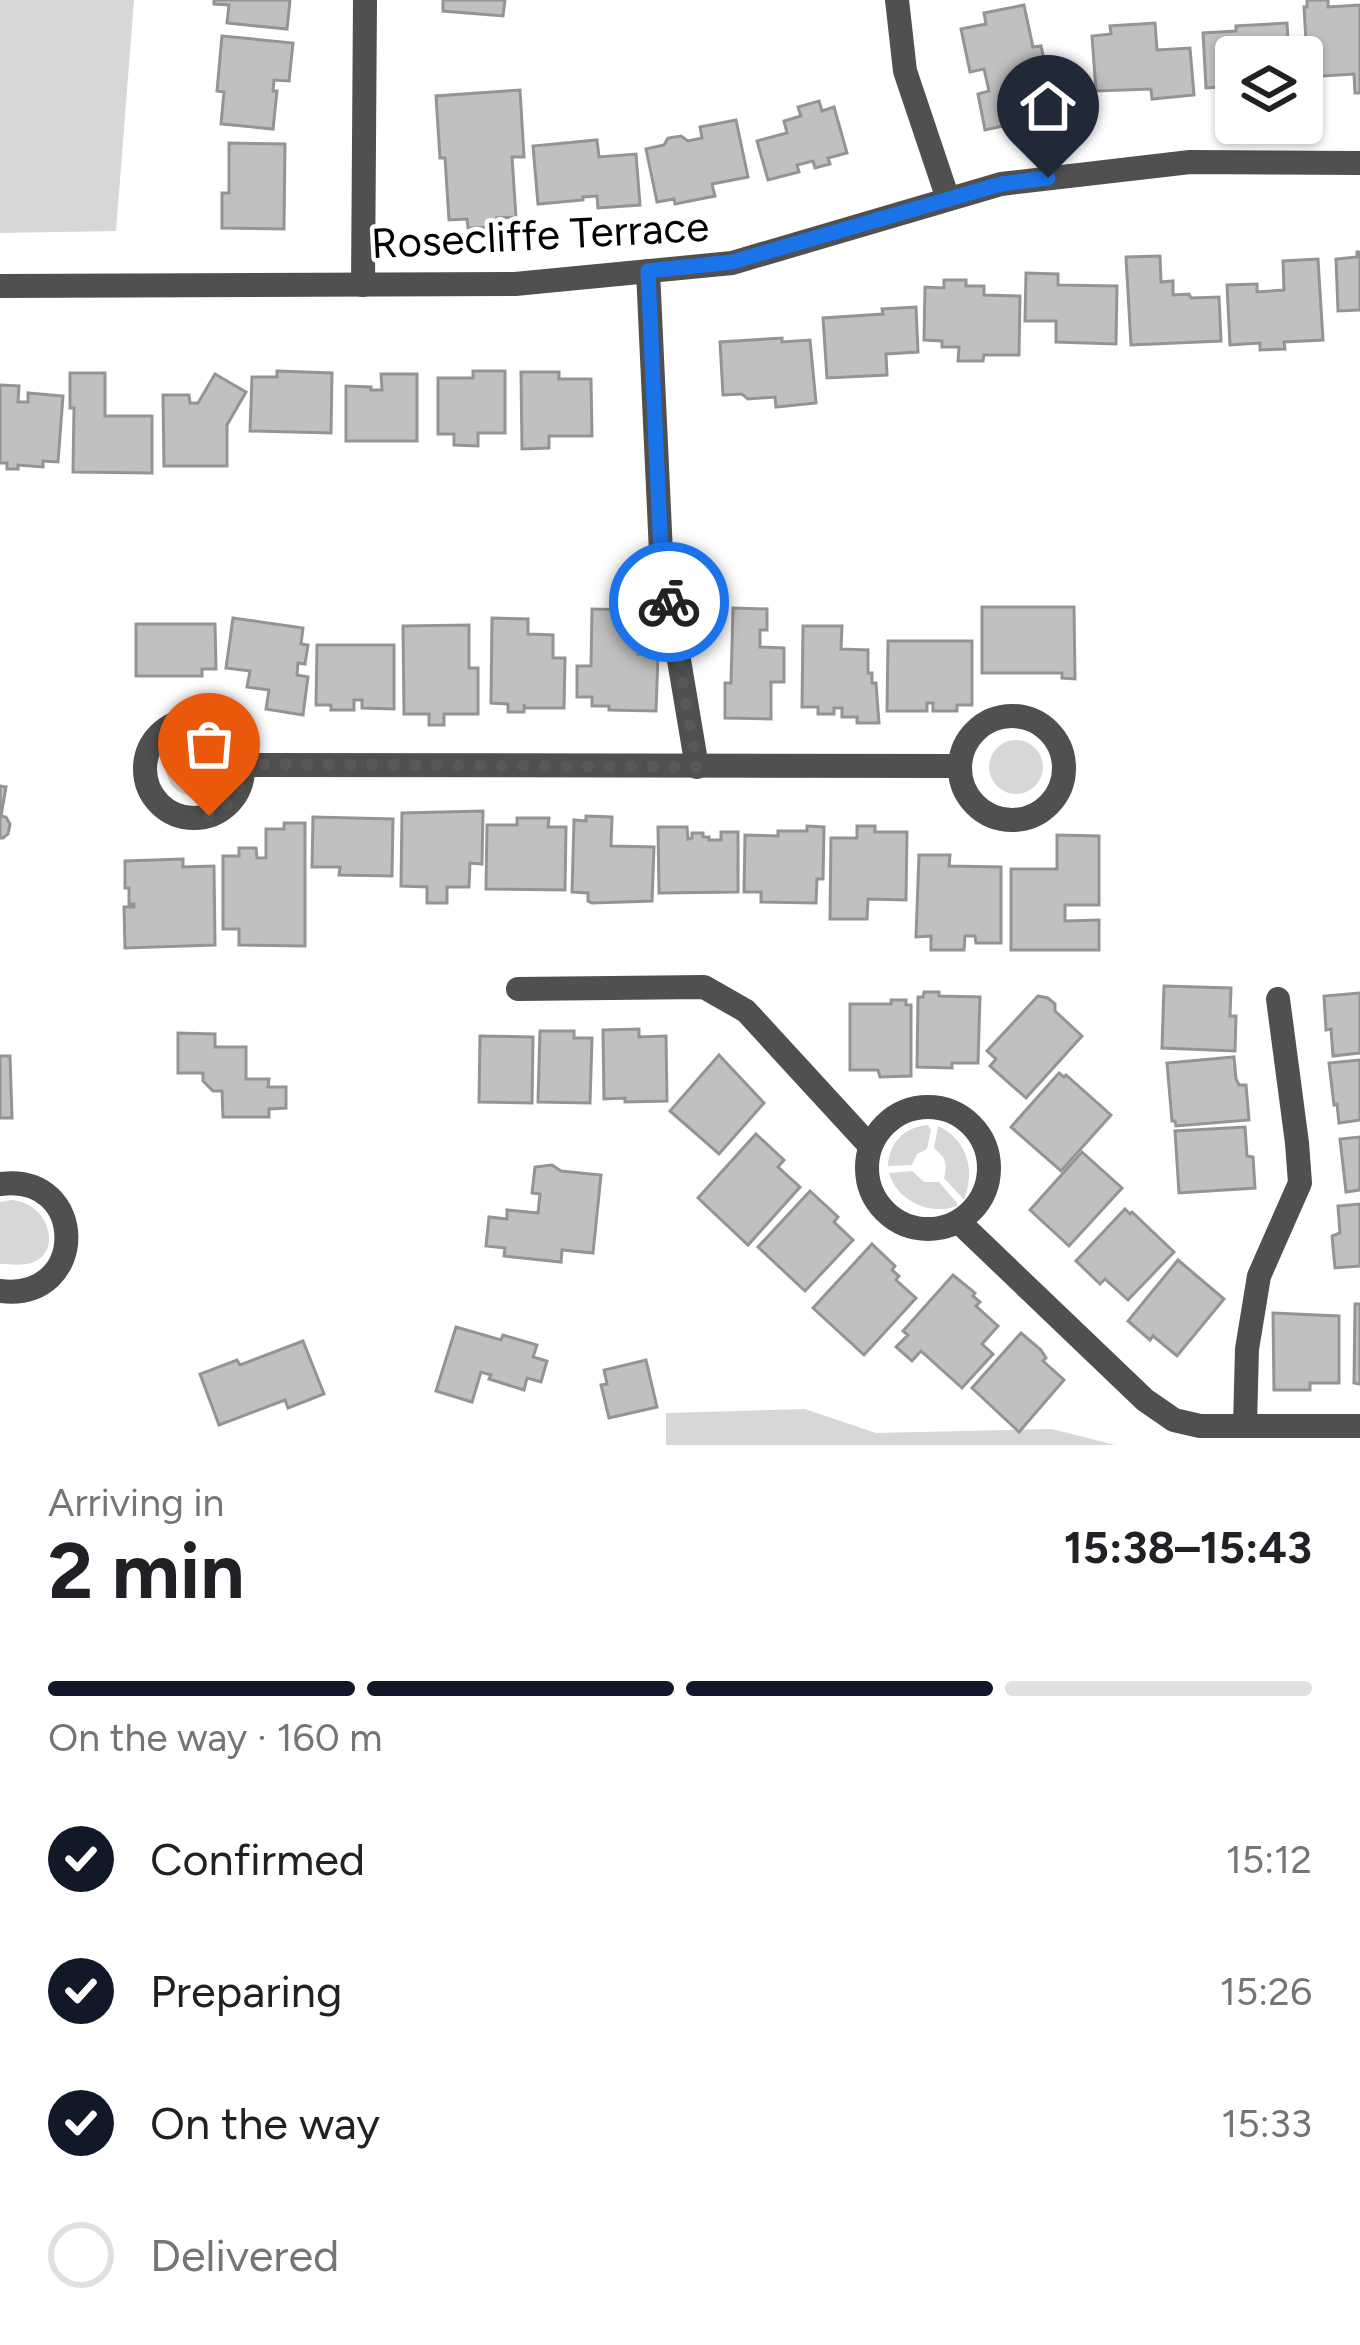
<!DOCTYPE html>
<html lang="en">
<head>
<meta charset="utf-8">
<style>
  :root { --surface:#fff; --page:#f6f6f6; --text:#202124; --muted:#757577; --line:#e0e0e0; --accent:#111827 }
  body { margin:0; font-family:Figtree,sans-serif; background:var(--page); color:var(--text); height:100vh; display:flex; flex-direction:column; font-size:45px; white-space:nowrap }
  * { box-sizing:border-box; margin:0 }
  p { font-size:39px; color:var(--muted) }
  .icon { flex:none; width:66px; height:66px; fill:none; stroke:currentColor; stroke-width:2; stroke-linecap:round; stroke-linejoin:round }
  .map { position:relative; height:1445px; overflow:hidden }
  .details { display:flex; flex-direction:column; background:var(--surface); flex:1 }
  .details>* { flex:none }
  .fabs { position:absolute; left:1215px; top:36px; display:grid; gap:24px }
  .fabs a { display:grid; place-items:center; width:108px; height:108px; border-radius:12px; background:var(--surface); box-shadow:0 3px 9px #0004; font-size:60px }
  .pin { position:absolute; display:grid; place-items:center; width:102px; height:102px; color:#fff; margin:-123px -51px; border-radius:50% 50% 50% 0; rotate:-45deg; box-shadow:0 0 12px #0007 }
  .pin .icon { rotate:45deg }
  .courier { position:absolute; display:grid; place-items:center; width:120px; height:120px; margin:-60px; border:9px solid #1a73e8; border-radius:50%; background:#fff; color:#222; box-shadow:0 3px 15px #0007 }
  .summary em { font-style:normal; font-weight:700 }
  .summary div { display:flex; flex-direction:column-reverse }
  .summary { display:flex; align-items:center; justify-content:space-between; height:204px; padding:0 48px }
  h1 { font-size:78px; font-weight:700; line-height:90px }
  .bar { display:grid; grid-template-columns:repeat(4,1fr); gap:18px 12px; align-content:center; height:144px; padding:0 48px }
  .bar i { height:15px; border-radius:9px; background:var(--line) }
  .bar .on { background:var(--accent) }
  .bar p { grid-column:span 4 }
  ol { padding:0 48px; list-style:none }
  li { display:flex; align-items:center; gap:36px; height:132px }
  li p { margin-inline-start:auto }
  li .icon { padding:12px; border-radius:50%; background:var(--accent); color:#fff; stroke-width:4 }
  li:last-child { color:var(--muted) }
  li i { width:66px; height:66px; border:6px solid var(--line); border-radius:50% }
  .map>svg:first-child { display:block }
</style>
</head>
<body>
<div class="map">
<svg width="1360" height="1445" viewBox="0 0 1360 1445">
  <rect width="100%" height="100%" fill="#fff"/>
  <g fill="#d7d7d7">
    <path d="M0,0h134l-18,231 -116,2z"/>
    <circle cx="1016" cy="767" r="27"/>
    <circle cx="194" cy="768" r="28"/>
    <path d="M928,1125l3,5 -4,19 -10,5 -5,11 -24,1c1,-23 16,-39 40,-41z"/>
    <path d="M938,1126c29,13 38,45 26,74l-20,-22c4,-15 1,-21 -10,-30z"/>
    <path d="M912,1171l12,11h15l18,21v3c-27,10 -60,-5 -68,-33z"/>
    <path d="M12,1200c37,3 52,53 19,63 -9,3 -22,1 -31,1v-62z"/>
    <path d="M805,1409l71,24 176,-4 63,16h-449v-32z"/>
  </g>
  <g fill="#c0c0c0" stroke="#949494" stroke-width="3">
    <path d="M214,0h76l-3,29 -60,-6 2,-18 -15,-1z"/>
    <path d="M443,0h62l-2,16 -60,-5z"/>
    <path d="M1307,0h21v7l32,-2v88h-5l-1,-19 -46,3 -4,-70h3z"/>
    <path d="M1024,5l9,42 8,-1 9,40 -10,2 5,22 -20,5 1,6 -41,9 -7,-36 11,-3 -5,-22 -14,3 -9,-43 25,-5 -2,-11z"/>
    <path d="M1155,23l2,27 33,-2 4,47 -42,4 -1,-10 -55,2 -4,-55 19,-2 -1,-8z"/>
    <path d="M1287,23l2,34h-53v29l-30,2 -3,-55 33,-2v-5z"/>
    <path d="M222,36l71,7 -4,38 -15,-1 -1,11h4l-4,38 -52,-5 3,-32 -7,-1z"/>
    <path d="M520,90l4,67h-12l4,60 -19,1 1,9 -30,1 -1,-9 -18,1 -4,-62h-5l-4,-62z"/>
    <path d="M819,101l3,10 12,-4 13,46 -19,5 2,6 -15,4 -2,-7 -16,4 2,7 -31,8 -11,-39 30,-8 -3,-12 17,-5 -3,-9z"/>
    <path d="M736,120l12,57 -36,7 3,12 -40,8 -1,-5 -17,3 -11,-53 18,-4 4,-7 13,-2 7,5 14,-3 -2,-11z"/>
    <path d="M597,140l2,17 37,-3 4,51 -42,3 -1,-12 -14,1v3l-45,4 -5,-58z"/>
    <path d="M229,143l56,1 -1,85 -62,-1v-35h7z"/>
    <path d="M1357,252h3v58l-22,1 -2,-52 21,-2z"/>
    <path d="M1160,256l1,26 12,-1v14l16,-1 2,4 28,-1 2,44 -90,4 -5,-88z"/>
    <path d="M1318,259l5,81 -39,2 1,7 -25,1v-7l-30,2 -3,-60 30,-1v8l27,-2 -1,-29z"/>
    <path d="M1026,273l32,1v11l59,1 -1,58 -60,-2v-21h-31z"/>
    <path d="M944,280h22v6h18v9l36,1 -1,59h-35l-1,6h-25l1,-14h-17v-6l-18,-1 1,-53 19,1z"/>
    <path d="M916,307l2,45 -32,2 1,21 -60,3 -4,-60 60,-4 -1,-5z"/>
    <path d="M782,338v4l28,-2 6,63 -40,4 -1,-10 -27,2 -6,-5 -19,1 -3,-53z"/>
    <path d="M277,371l55,2 -1,60 -81,-2 2,-54h25z"/>
    <path d="M473,371h32v62h-27v13l-24,-1v-11h-16v-56h35z"/>
    <path d="M521,372h38v7h32l1,57h-43v12l-27,1z"/>
    <path d="M70,373h35v43h47v57l-79,-1 1,-64h-4z"/>
    <path d="M215,374l31,18 -19,33v41h-63l-1,-71h26l1,8h8z"/>
    <path d="M381,374h36v67h-71v-55l25,1v3h11z"/>
    <path d="M0,385l19,1 -1,16h10v-9l35,3 -5,66 -15,-1v6l-25,-2v4h-11v-6h-7z"/>
    <path d="M982,607h92l1,72 -13,-1v-5h-80z"/>
    <path d="M733,608l34,1v21h-7v17l24,1v34h-13v37l-46,-1v-35h6z"/>
    <path d="M592,609l47,1 -1,44 20,1 -2,56 -47,-1v-4h-17v-9h-15v-31h14z"/>
    <path d="M233,618l70,10 -2,16 7,1 -3,19 -7,-1 -1,12 11,2 -5,38 -37,-6 3,-19 -22,-3 3,-16 -24,-3z"/>
    <path d="M492,618l36,1v15l25,1v23h12l-1,50h-39l-1,-4v8h-16v-8l-17,-1z"/>
    <path d="M136,624h79l1,45h-14v7h-66z"/>
    <path d="M469,625v43h9v46h-34v11h-15v-11h-25l-1,-88z"/>
    <path d="M803,626h39l-1,23 27,1v23h4v10h4l3,40h-22v-6h-15v-9h-8v6h-16v-7h-16z"/>
    <path d="M888,641h84v64h-15v6h-24v-8h-6v8h-40z"/>
    <path d="M317,645h77v64l-32,-1v-8h-8v10h-23v-5h-15z"/>
    <path d="M0,786l6,1 -5,29 5,1 4,7 -2,10 -5,4h-3z"/>
    <path d="M483,811l-1,53 -12,-1 -1,24h-22v16h-20v-16l-26,-1 1,-73z"/>
    <path d="M586,816l26,1 -1,29 43,1 -2,54 -60,2 -4,-2v-8l-16,-1 2,-72 12,1z"/>
    <path d="M313,817l80,2 -1,57 -53,-1 1,-8h-28z"/>
    <path d="M517,818h32l-1,9h18l-1,63 -79,-1 1,-64h30z"/>
    <path d="M284,823h21v123l-66,-1v-16h-16v-73h16v-8h17l1,10h9v-29h18z"/>
    <path d="M807,826l17,1 -1,52h-6l-1,24 -55,-1v-10h-17l1,-57 33,1v-5h29z"/>
    <path d="M857,826h18v6h32l-1,68 -38,-1 -1,20h-37l1,-81h26z"/>
    <path d="M658,827h29l1,12 4,-1v-5h11v4h6v3h12v-8h17v60l-79,1z"/>
    <path d="M1057,835l42,1v69h-34v16l34,-1v30h-88v-81h46z"/>
    <path d="M919,855h31l-1,11 52,1v76h-25l-1,-7h-10l-1,14h-33v-14l-15,1z"/>
    <path d="M183,859v8l31,-1 1,79 -90,3 -1,-41h10v-3h-5v-16h-4v-27z"/>
    <path d="M1164,986l67,2 -1,28h6l-1,35 -73,-3z"/>
    <path d="M924,992h15v4l41,1 -2,66h-26v5l-35,-1 1,-70h5z"/>
    <path d="M1360,993v60l-27,3 -2,-27 -5,1 -2,-34z"/>
    <path d="M1038,996l10,2 7,6v7l27,25 -56,62 -36,-32 6,-7 -9,-8z"/>
    <path d="M891,1000h15v5h5v71l-31,1 -2,-7h-28v-66h41z"/>
    <path d="M639,1029v8l27,-1 1,65 -42,1v-4l-21,1 -1,-69z"/>
    <path d="M540,1031h34v7h18l-2,65 -52,-1z"/>
    <path d="M178,1033l37,1v13h31v32h23l-1,8h18v21l-17,1v8h-46l-1,-26h-9l-10,-10v-8h-25z"/>
    <path d="M480,1036l53,1 -1,66 -53,-1z"/>
    <path d="M719,1055l45,48 -45,51 -49,-43z"/>
    <path d="M0,1056h10l2,62h-12z"/>
    <path d="M1234,1057l2,22 3,6h7l3,35 -73,6 -1,-5h-3l-5,-58z"/>
    <path d="M1360,1060v60l-21,3 -2,-19 -3,1 -5,-42z"/>
    <path d="M1059,1073l5,4 2,-2 45,40 -50,56 -50,-44z"/>
    <path d="M1245,1127l2,29 6,1 2,31 -76,5 -4,-62z"/>
    <path d="M756,1134l28,26 -6,7 22,20 -52,58 -50,-47z"/>
    <path d="M1360,1137v53l-14,2 -6,-53z"/>
    <path d="M1082,1152l40,36 -53,58 -39,-36z"/>
    <path d="M552,1165l9,6 40,4 -8,78 -31,-3 -1,12 -57,-6 1,-8 -19,-2 3,-29 18,2v-9l31,3 2,-19 -8,-1 3,-26z"/>
    <path d="M810,1191l28,26 -4,5 19,18 -48,51 -47,-44z"/>
    <path d="M1360,1204v62l-25,2 -3,-32 8,-3 -2,-27z"/>
    <path d="M1125,1209l5,5 2,-2 42,40 -46,48 -23,-21 -5,5 -24,-23z"/>
    <path d="M872,1244l23,22 -3,4 7,6 -3,4 20,18 -52,57 -51,-47z"/>
    <path d="M1178,1260l46,39 -47,57 -24,-20 -3,4 -22,-19z"/>
    <path d="M953,1275l22,18 -2,3 7,6 -4,4 22,20 -16,18 11,10 -31,34 -41,-37 -9,10 -16,-14 12,-12 -5,-4z"/>
    <path d="M1355,1304h5v80l-6,-1z"/>
    <path d="M1273,1313l66,3v67h-29v7h-36z"/>
    <path d="M456,1327l45,13 2,-5 34,10 -4,12 14,4 -6,21 -14,-4 -3,12 -35,-11 2,-4 -10,-3 -9,30 -36,-11z"/>
    <path d="M1021,1333l20,17 5,8 -3,3 21,19 -45,52 -47,-44z"/>
    <path d="M303,1341l21,53 -36,14 -3,-8 -66,25 -19,-51 37,-14 3,5z"/>
    <path d="M646,1360l11,47 -48,11 -8,-33 6,-1 -3,-14z"/>
  </g>
  <g fill="none" stroke-linecap="round" stroke-linejoin="round">
    <g stroke="#505050" stroke-width="24">
      <path d="M897,0l8,71 43,128"/>
      <path d="M648,271l13,282 36,214"/>
      <path d="M363,285l2,-285"/>
      <circle cx="1012" cy="768" r="52"/>
      <circle cx="194" cy="769" r="49"/>
      <path d="M244,765l716,1"/>
      <path d="M518,989l186,-2 42,24 124,135"/>
      <circle cx="928" cy="1168" r="61"/>
      <path d="M0,1184c88,-12 89,118 0,107"/>
      <path d="M959,1222l186,178 29,20 26,6h160"/>
      <path d="M1245,1426l2,-77 12,-73 41,-93 -3,-40 -19,-144"/>
    </g>
    <path stroke="#505050" stroke-width="24" d="M0,286l515,-2 217,-21 269,-79 189,-22 170,1"/>
  </g>
  <g fill="none" stroke-linecap="round" stroke-linejoin="round">
    <path stroke="#595959" stroke-width="12" stroke-dasharray="0 21.6" d="M209,816c23,-11 33,-26 35,-52l453,3 -28,-165"/>
    <path stroke="#1a73e8" stroke-width="15" d="M669,602l-8,-49 -13,-282 84,-9 269,-78 47,-6"/>
  </g>
  <g text-anchor="middle" dominant-baseline="central" stroke-width="9" stroke-linejoin="round" paint-order="stroke">
    <g font-size="42" fill="#000" stroke="#fff">
      <text transform="translate(540 235) rotate(-3)">Rosecliffe Terrace</text>
    </g>
  </g>
</svg>
<div class="fabs">
<a><svg class="icon" aria-label="layers" viewBox="0 0 24 24"><path d="M12 4l9 5-9 5-9-5zM3 14l9 5 9-5"/></svg></a>
</div>
<div class="pin" style="left:209px;top:816px;background:#ea580c"><svg class="icon" aria-label="bag" viewBox="0 0 24 24"><path d="M5 8h14l-1 12H6zM9 8a3 3 0 0 1 6 0"/></svg></div>
<div class="pin" style="left:1048px;top:178px;background:#1f2937"><svg class="icon" aria-label="home" viewBox="0 0 24 24"><path d="M3 11l9-7 9 7M6 9v11h12V9"/></svg></div>
<div class="courier" style="left:669px;top:602px"><svg class="icon" aria-label="bike" viewBox="0 0 24 24"><circle cx="6" cy="16" r="4"/><circle cx="18" cy="16" r="4"/><path d="M6 16l4-8h5l3 8M10 8l3 8H6M13 5h3"/></svg></div>
</div>
<section class="details">
<div class="summary"><div><h1>2 min</h1><p>Arriving in</p></div><em>15:38–15:43</em></div>
<div class="bar"><i class="on"></i><i class="on"></i><i class="on"></i><i></i><p>On the way · 160 m</p></div>
<ol>
<li><svg class="icon" aria-label="check" viewBox="0 0 24 24"><path d="M5 12l5 5 9-10"/></svg>Confirmed<p>15:12</p></li>
<li><svg class="icon" aria-label="check" viewBox="0 0 24 24"><path d="M5 12l5 5 9-10"/></svg>Preparing<p>15:26</p></li>
<li><svg class="icon" aria-label="check" viewBox="0 0 24 24"><path d="M5 12l5 5 9-10"/></svg>On the way<p>15:33</p></li>
<li><i></i>Delivered</li>
</ol>
</section>
</body>
</html>
